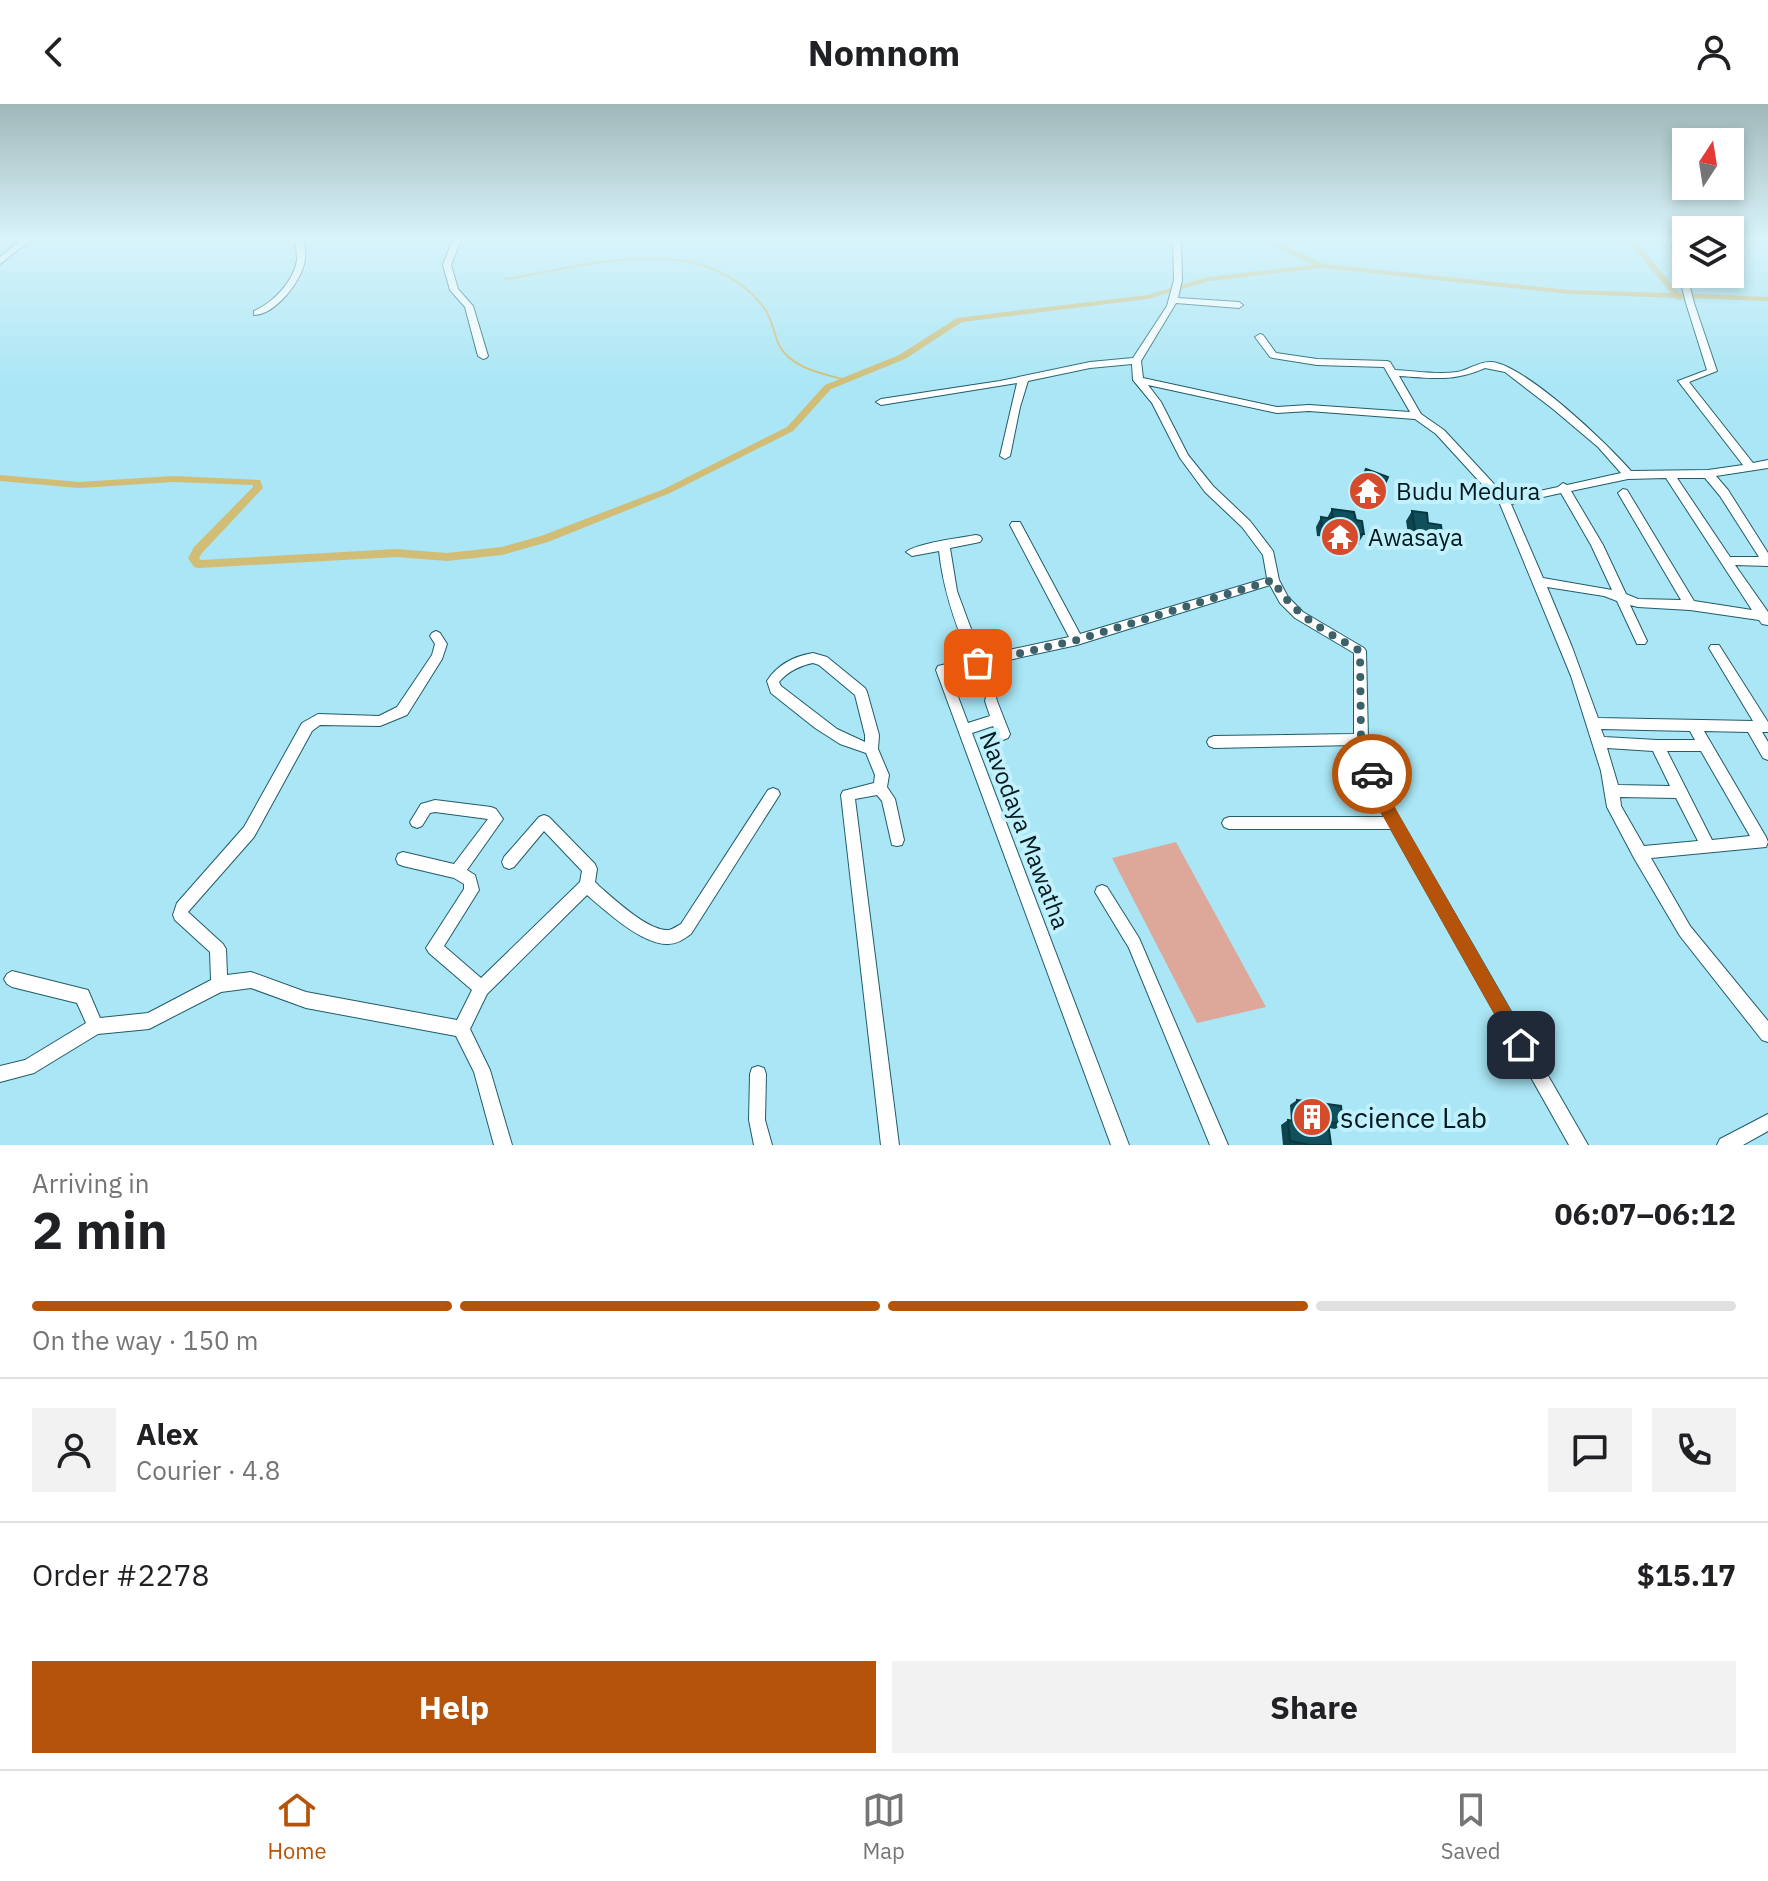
<!DOCTYPE html>
<html lang="en">
<head>
<meta charset="utf-8">
<style>
  :root { --surface:#fff; --page:#f2f2f2; --text:#202124; --muted:#757577; --line:#e0e0e0; --accent:#b45309 }
  body { margin:0; font-family:"IBM Plex Sans",sans-serif; background:var(--page); color:var(--text); height:100vh; display:flex; flex-direction:column; font-size:30px; white-space:nowrap }
  * { box-sizing:border-box; margin:0 }
  p { font-size:26px; color:var(--muted) }
  .icon { flex:none; width:44px; height:44px; fill:none; stroke:currentColor; stroke-width:2; stroke-linecap:round; stroke-linejoin:round }
  .map { position:relative; height:1041px; overflow:hidden }
  .panel { display:flex; flex-direction:column; background:var(--surface); flex:1 }
  .panel>* { flex:none }
  .needle { width:52px; rotate:12deg }
  .tools { position:absolute; left:1672px; top:24px; display:grid; gap:16px }
  .tools a { display:grid; place-items:center; width:72px; height:72px; border-radius:0px; background:var(--surface); box-shadow:0 4px 12px #0003; font-size:40px }
  .pin { position:absolute; display:grid; place-items:center; width:68px; height:68px; color:#fff; margin:-34px; border-radius:16px; box-shadow:0 4px 12px #0006 }
  .courier { position:absolute; display:grid; place-items:center; width:80px; height:80px; margin:-40px; border:6px solid #b45309; border-radius:50%; background:#fff; color:#222; box-shadow:0 2px 10px #0007 }
  .headline em { font-style:normal; font-weight:700 }
  .headline div { display:flex; flex-direction:column-reverse }
  .headline { display:flex; align-items:center; justify-content:space-between; height:136px; padding:0 32px }
  h1 { font-size:52px; font-weight:700; line-height:60px }
  .bar { display:grid; grid-template-columns:repeat(4,1fr); gap:12px 8px; align-content:center; height:96px; padding:0 32px }
  .bar i { height:10px; border-radius:6px; background:var(--line) }
  .bar .selected { background:var(--accent) }
  .bar p { grid-column:span 4 }
  .line { display:flex; align-items:center; gap:20px; padding:0 32px; border-top:2px solid var(--line) }
  .line div { flex:1 }
  .round { display:grid; place-items:center; flex:none; width:84px; height:84px; border-radius:0px; background:var(--page) }
  .cta { display:flex; gap:16px; margin-top:auto; padding:16px 32px }
  .cta a { flex:1; height:92px; border-radius:0px; background:var(--accent); color:#fff; font-size:32px; font-weight:700; line-height:92px; text-align:center }
  .cta a+a { background:var(--page); color:var(--text) }
  header { display:flex; justify-content:space-between; align-items:center; height:104px; padding:0 32px; background:var(--surface); font-size:36px; font-weight:700 }
  .menu { display:flex; justify-content:space-around; align-items:center; height:112px; border-top:2px solid var(--line); background:var(--surface); font-size:22px; color:var(--muted) }
  .menu a { display:grid; justify-items:center; gap:4px }
  .menu .selected { color:var(--accent) }
  .map>svg:first-child { display:block }
</style>
</head>
<body>
<header><svg class="icon" aria-label="back" viewBox="0 0 24 24"><path d="M15 5l-7 7 7 7"/></svg>Nomnom<svg class="icon" aria-label="person" viewBox="0 0 24 24"><circle cx="12" cy="8" r="4"/><path d="M4 21q1-7 8-7t8 7"/></svg></header>
<div class="map">
<svg width="1768" height="1041" viewBox="0 0 1768 1041">
  <rect width="100%" height="100%" fill="#aae6f5"/>
  <path fill="#dda79a" d="M1176,738l90,165 -69,16 -85,-165z"/>
  <g fill="none" stroke-linecap="round" stroke-linejoin="round">
    <path stroke="#d1bd76" stroke-width="2" d="M506,175c83,-13 194,-50 256,26 10,12 11,26 17,40 11,22 41,28 63,34"/>
    <path fill="#d1bd76" fill-rule="evenodd" d="M1259,135h11l54,25 246,26 101,3 -45,-54h8l45,54 89,4v4l-85,-3 -4,2 -4,-2 -105,-4 -248,-26 -113,13 -61,18 -186,23 -57,37 -74,30 -38,42 -123,62 -122,49 -46,13 -55,6 -51,-4 -198,11 -4,-1 -6,-9 6,-11 59,-60v-2l-80,-3 -94,6 -79,-7v-6l79,7 94,-6 87,4 3,8 -2,2 -59,63 -3,5 2,2 195,-11 51,4 55,-6 39,-11 123,-47 123,-62 38,-42 74,-30 58,-37 190,-23 61,-18 106,-12z"/>
    <g stroke="#205c69" stroke-width="2">
      <g id="minor">
        <path d="M22,135h10l-32,25v-7z"/>
        <path d="M295,135h8c1,7 3,14 2,20 -2,21 -30,56 -51,56v-4c19,-8 40,-30 43,-51 0,-7 -1,-14 -2,-21z"/>
        <path d="M453,135h8l-10,26 7,24 15,17 15,50 -2,2 -3,1 -5,-3 -13,-49 -15,-17 -7,-25z"/>
        <path d="M1173,135h8l1,41 -4,18 61,4 4,3 -4,3 -63,-5 -35,58 2,17 134,29 32,-2 101,7 -26,-45 -67,-2 -44,-7 -3,-1 -15,-20 5,-3 3,1 13,18 41,6 70,2 3,1 5,8c21,1 42,5 62,2 12,-2 22,-11 35,-10 34,4 116,82 139,109l77,-1 35,-5 -65,-84 29,-11 -21,-67 -16,-64h8l16,64 23,68 -28,11 64,81 15,-3v8l-52,8 12,14 40,63v13l-33,-1 33,47v13l-6,-1 -3,-4 -69,-10 -52,-3 -8,-2 17,36 -2,3h-8l-20,-43 -13,-5 -57,-9 25,60 26,71 155,3 -44,-73 2,-3h8l49,77v10h-6l6,10v18l-5,-2 -15,-26 -44,-1 62,106 2,5 -2,5 -115,11 39,68 78,95v21l-6,-2 -82,-104 -46,-78 -27,-51 -6,-36 -30,-95 -71,-172 -64,-70 -21,-15 -106,-8 -32,2 -129,-28 13,17 27,53 25,31 37,35 23,30 6,29 9,17 15,15 61,36 2,3 2,88 16,52 204,354h-19l-178,-316h-162l-5,-2 -2,-4 2,-4 5,-2h155l-13,-24 -15,-48 -142,3 -5,-2 -2,-4 2,-4 5,-2 140,-2v-81l-59,-35 -15,-15 -10,-18 -193,60 -128,28 19,50 22,-7 -5,-15 1,-4 5,-1 5,1 1,4 13,33 -2,4 -5,2 -5,-2 -5,-12 -21,7 157,412h-18l-175,-475 2,-4 4,-1 28,-6c-15,-35 -27,-70 -31,-108l-27,5 -6,-4c12,-9 53,-14 70,-17l4,1 2,3 -2,3 -30,6 7,43 24,65 88,-19 -59,-112 2,-3h8l60,112 187,-56 -4,-23 -21,-28 -37,-35 -25,-34 -28,-55 -19,-23 -1,-16 -42,4 -62,13 -8,26 -10,49 -5,3 -5,-3 17,-73 -136,22 -5,-3 5,-3 119,-18 90,-19 43,-4 34,-52 7,-26zM1485,264l20,4 48,37 45,38 23,26 -54,12 -4,-2 -5,4 -51,11 -63,-68 -23,-16 -22,-38c34,2 54,6 86,-8zM1666,374l86,132 -58,-9 -67,-111 -4,-1 -5,4 63,107 -43,-1 -12,-5 -23,-49 -32,-54 57,-12zM1677,374h28l15,18 39,61h-29zM1561,389l30,52 21,45 -69,-12 -32,-74zM1601,625l89,2 5,9h-38l-53,-3zM1607,644l46,3 17,35 -52,-1zM1667,647h34l49,85 -38,4zM1620,693l56,1 22,43 -54,5 -23,-40z"/>
        <path d="M436,527l4,2 7,11 -5,15 -35,56 -27,11 -60,-1 -8,6 -58,106 -66,75 35,32 3,5 1,26 24,-3 55,20 151,28 15,-30 -43,-37 -3,-5 38,-59v-5l-10,-6 -51,-12 -5,-2 -2,-5 2,-5 5,-2 51,12 34,-45 -53,-7 -5,1 -8,13 -5,2 -5,-2 -2,-4 11,-18 14,-4 56,7 5,2 7,10 -36,51 8,5 4,15 -35,56 37,32 99,-96 2,-11 -38,-40 -30,36 -5,2 -5,-2 -2,-5 2,-5 35,-40 5,-2 5,2 46,47 2,5 -2,13 4,4c15,13 50,46 70,44 4,-1 8,-4 12,-6l87,-134 5,-2 5,2 2,4 -89,140c-7,5 -14,10 -23,10 -26,1 -62,-33 -81,-49l-100,99 -17,35 20,41 22,75h-18l-20,-73 -18,-36 -150,-28 -55,-20 -30,4 -72,37 -51,5 -64,39 -34,9v-16l25,-6 61,-37 -9,-20 -65,-16 -5,-3 -3,-5 3,-5 5,-3 76,19 12,28 48,-5 63,-33 -1,-28 -35,-32 -2,-5 4,-12 67,-76 58,-104 16,-9 61,2 18,-9 35,-52 3,-11 -5,-8 2,-3z"/>
        <path d="M813,549l14,4 38,31 2,4 12,43 -1,14 11,26 -2,12 8,12 9,41 -2,5 -5,1 -5,-1 -10,-44 -5,-6 -22,4 44,346h-18l-40,-350 2,-4 31,-8 1,-8 -9,-22 -26,-9 -25,-16 -44,-35 -4,-12c10,-16 27,-25 46,-28zM813,559l6,2 36,30 10,40v7l-28,-13 -56,-43 -2,-4c8,-10 22,-17 34,-19z"/>
        <path d="M1102,781l5,2 32,51 89,207h-18l-81,-197 -34,-56 2,-5z"/>
        <path d="M758,962l6,2 2,6 -1,46 7,25h-18l-5,-25 1,-46 2,-6z"/>
        <path d="M1768,1010v17l-25,14h-26l3,-6z"/>
      </g>
    </g>
    <use href="#minor" fill="#fff" fill-rule="evenodd"/>
  </g>
  <g fill="#0d454f">
    <path d="M1366,365l15,24 -5,10 -23,-8z"/>
    <path d="M1332,405l32,25 -12,19 -22,-3 -2,-13 -11,-1 -1,-9 5,-10 6,1z"/>
    <path d="M1412,407l30,22 -6,10 -7,-1 -4,6 -15,-2 -4,-25z"/>
    <path d="M1297,996l46,24 -8,5 -6,-1 2,17h-48l-2,-20 7,-5 3,1 -1,-16z"/>
  </g>
  <g fill="#0f505c" stroke="#0a3840" stroke-width="2">
    <path d="M1366,365l22,8 -7,16 -22,-8z"/>
    <path d="M1332,405l22,3 2,8 6,1 2,13h-8l2,9 -23,-3 -2,-13 -11,-1 -1,-9 12,2z"/>
    <path d="M1412,407l15,2 1,10 13,2 1,8 -12,-2 1,7 -15,-2z"/>
    <path d="M1297,996l44,6 2,18 -15,-2 3,23h-21l-20,-4 -2,-21 11,2z"/>
  </g>
  <linearGradient id="sky" x2="0" y2="1"><stop stop-color="#9fb8ba"/><stop offset="0.48" stop-color="#d9f4fa"/><stop offset="1" stop-color="#d9f4fa" stop-opacity="0"/></linearGradient>
  <rect width="1768" height="281" fill="url(#sky)"/>
  <path fill="#b45309" d="M1372,664l5,1 16,35 134,235 3,6 -3,6 -6,3 -6,-3 -134,-238 -16,-39z"/>
  <g fill="none" stroke-linecap="round" stroke-linejoin="round">
    <path stroke="#3d616a" stroke-width="8" stroke-dasharray="0 14.4" d="M978,559l99,-23 196,-60c20,36 53,51 87,71l1,88 11,35"/>
  </g>
  <defs>
    <g id="temple-disc" transform="scale(2)"><circle r="9.5" fill="#d54b2c" stroke="#c1f1fd"/><path d="M0-6L5-2H3V0L6.5 2.5H4V6H1.5V3h-3V6H-4V2.5H-6.5L-3 0V-2H-5Z" fill="#fff"/></g>
    <g id="building-disc" transform="scale(2)"><circle r="9.5" fill="#d54b2c" stroke="#c1f1fd"/><path d="M-4-6H4V6H1V3H-1V6H-4ZM-2.5-4.3h1.7v1.8h-1.7ZM.8-4.3h1.7v1.8H.8ZM-2.5-1h1.7V.8h-1.7ZM.8-1h1.7V.8H.8Z" fill="#fff"/></g>
  </defs>
  <g fill-rule="evenodd">
    <use href="#temple-disc" x="1368" y="387"/>
    <use href="#temple-disc" x="1340" y="433"/>
    <use href="#building-disc" x="1312" y="1013"/>
  </g>
  <g text-anchor="middle" dominant-baseline="central" stroke-width="8" stroke-linejoin="round" paint-order="stroke">
    <g font-size="24" fill="#021a1f" stroke="#c1f1fd" text-anchor="start">
      <text x="1396" y="387">Budu Medura</text>
      <text x="1368" y="433">Awasaya</text>
    </g>
    <g font-size="24" fill="#021a1f" stroke="#c1f1fd">
      <text transform="translate(1025 726) rotate(69)">Navodaya Mawatha</text>
    </g>
    <g font-size="28" fill="#021a1f" stroke="#c1f1fd" text-anchor="start">
      <text x="1340" y="1013">science Lab</text>
    </g>
  </g>
</svg>
<div class="tools">
<a><svg class="needle" viewBox="-14 -14 28 28"><path d="M0-13l5 13h-10z" fill="#e53935"/><path d="M0 13l5-13h-10z" fill="#757577"/></svg></a>
<a><svg class="icon" aria-label="layers" viewBox="0 0 24 24"><path d="M12 4l9 5-9 5-9-5zM3 14l9 5 9-5"/></svg></a>
</div>
<div class="pin" style="left:978px;top:559px;background:#ea580c"><svg class="icon" aria-label="bag" viewBox="0 0 24 24"><path d="M5 8h14l-1 12H6zM9 8a3 3 0 0 1 6 0"/></svg></div>
<div class="pin" style="left:1521px;top:941px;background:#1f2937"><svg class="icon" aria-label="home" viewBox="0 0 24 24"><path d="M3 11l9-7 9 7M6 9v11h12V9"/></svg></div>
<div class="courier" style="left:1372px;top:670px"><svg class="icon" aria-label="car" viewBox="0 0 24 24"><path d="M5 17H2v-5l4-1 3-4h7l3 4 3 1v5h-3M9 17h6M6 11h13"/><circle cx="7" cy="17" r="2"/><circle cx="17" cy="17" r="2"/></svg></div>
</div>
<section class="panel">
<div class="headline"><div><h1>2 min</h1><p>Arriving in</p></div><em>06:07–06:12</em></div>
<div class="bar"><i class="selected"></i><i class="selected"></i><i class="selected"></i><i></i><p>On the way · 150 m</p></div>
<div class="line" style="height:144px"><a class="round"><svg class="icon" aria-label="person" viewBox="0 0 24 24"><circle cx="12" cy="8" r="4"/><path d="M4 21q1-7 8-7t8 7"/></svg></a><div><b>Alex</b><p>Courier · 4.8</p></div><a class="round"><svg class="icon" aria-label="chat" viewBox="0 0 24 24"><path d="M4 5h16v11H9l-5 4z"/></svg></a><a class="round"><svg class="icon" aria-label="phone" viewBox="0 0 24 24"><path d="M5 4h4l2 5-3 2q2 4 5 5l2-3 5 2v4C11 20 4 13 5 4z"/></svg></a></div>
<div class="line" style="height:104px"><div>Order #2278</div><b>$15.17</b></div>
<div class="cta"><a>Help</a><a>Share</a></div>
</section>
<nav class="menu">
<a class="selected"><svg class="icon" aria-label="home" viewBox="0 0 24 24"><path d="M3 11l9-7 9 7M6 9v11h12V9"/></svg>Home</a>
<a><svg class="icon" aria-label="map" viewBox="0 0 24 24"><path d="M3 6l6-2 6 2 6-2v14l-6 2-6-2-6 2zM9 4v14M15 6v14"/></svg>Map</a>
<a><svg class="icon" aria-label="saved" viewBox="0 0 24 24"><path d="M7 4h10v16l-5-4-5 4z"/></svg>Saved</a>
</nav>
</body>
</html>
